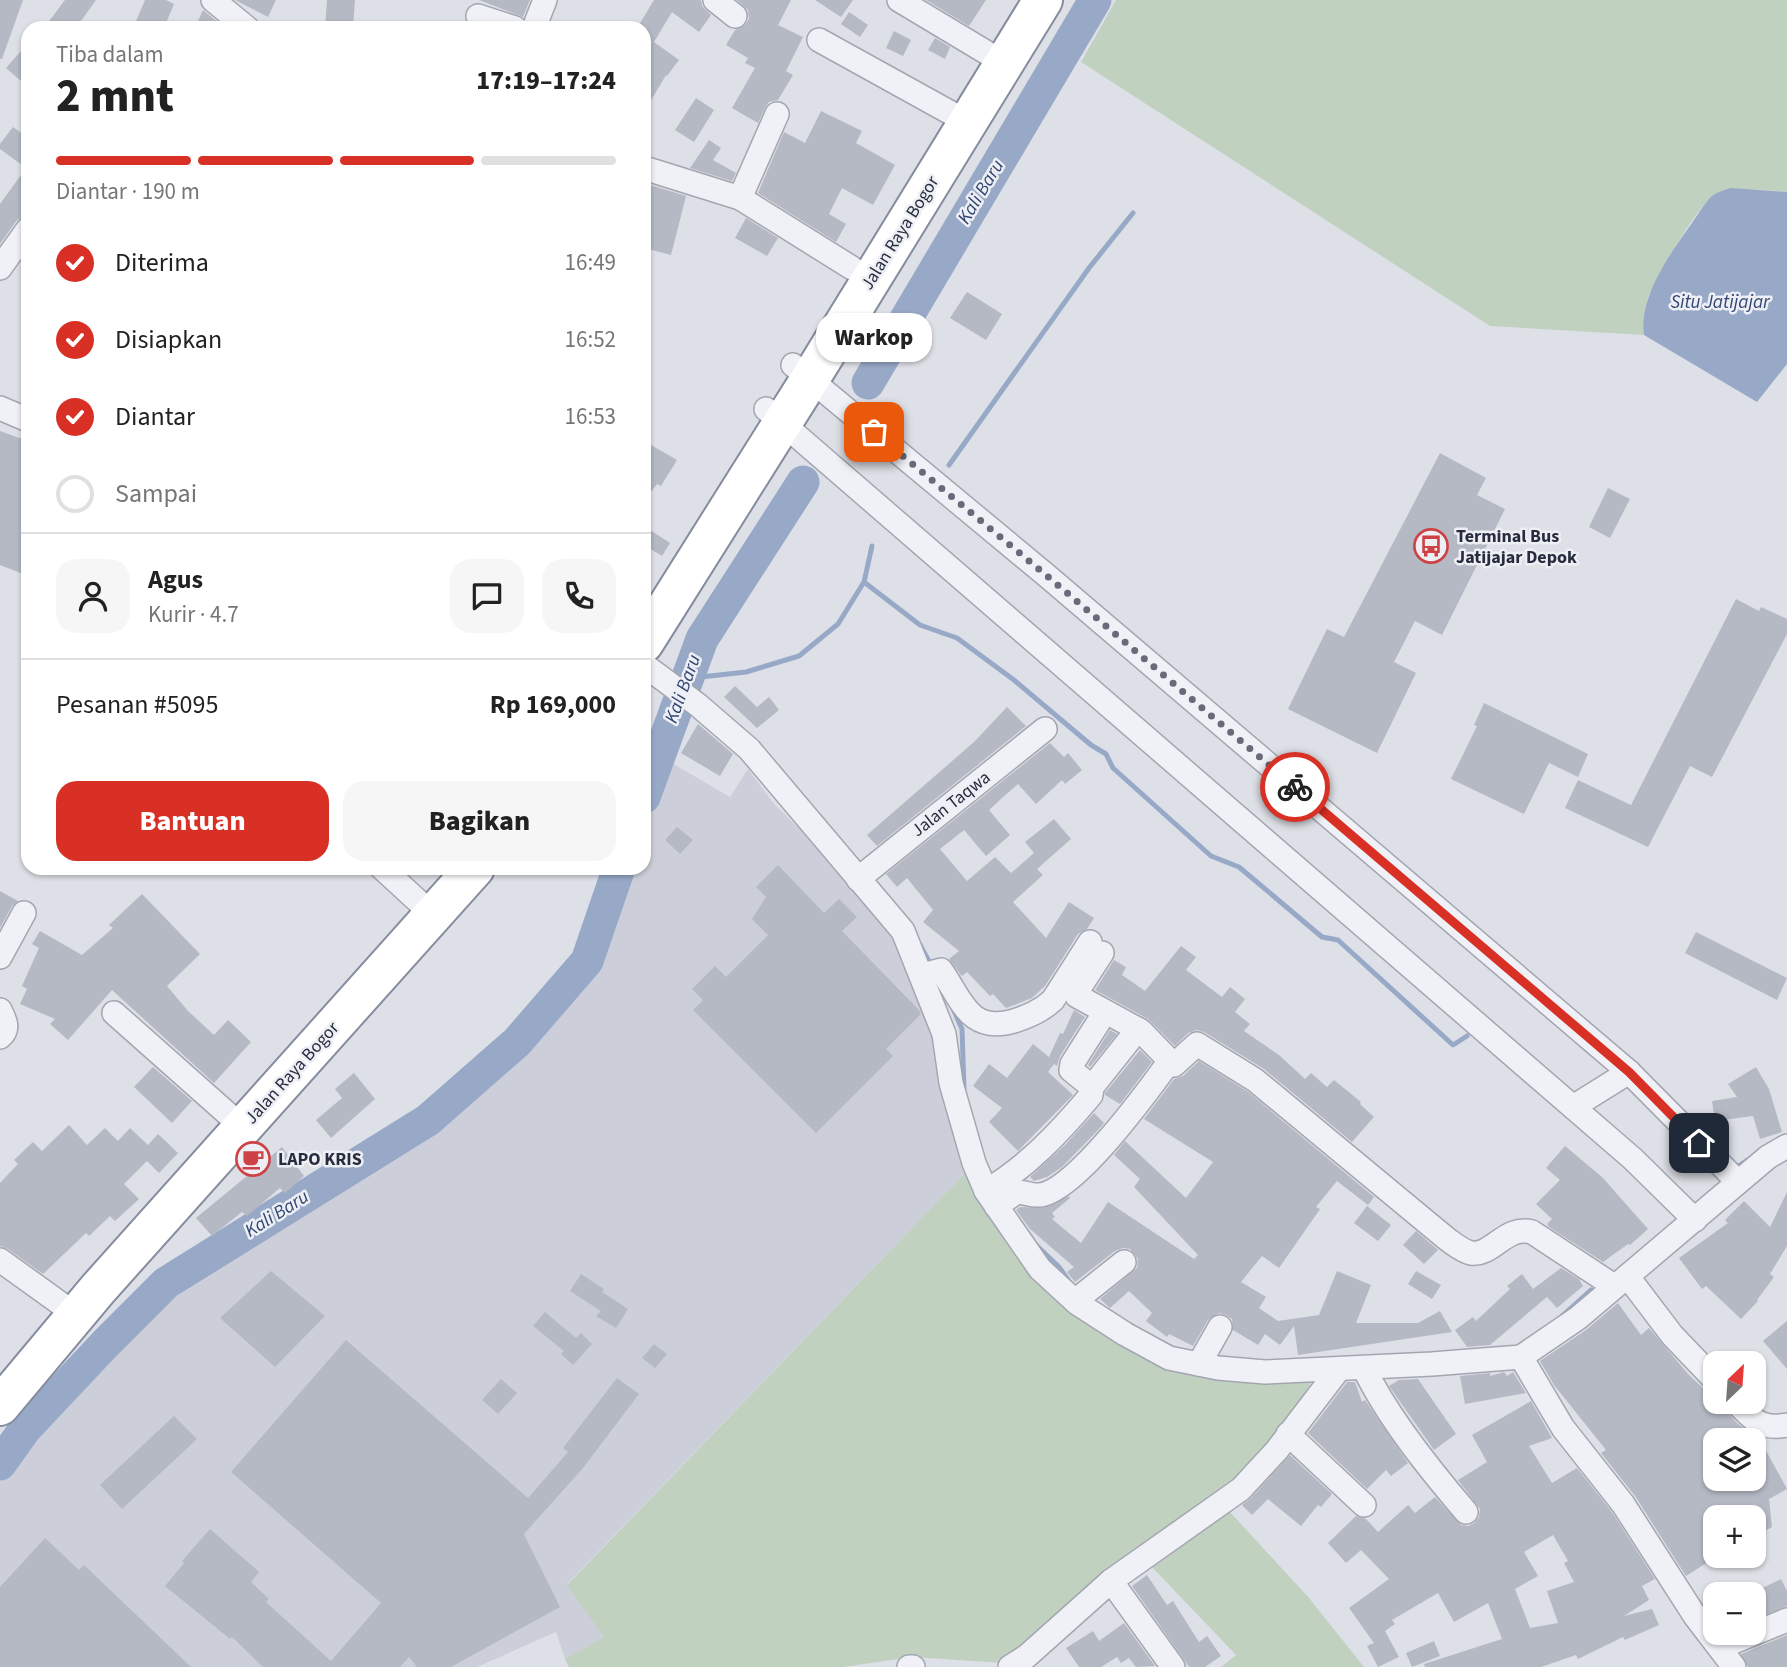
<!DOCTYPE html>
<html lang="id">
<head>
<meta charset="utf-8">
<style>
  :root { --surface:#fff; --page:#f6f6f6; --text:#222; --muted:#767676; --line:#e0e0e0; --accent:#d93025 }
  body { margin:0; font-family:"Source Sans 3",sans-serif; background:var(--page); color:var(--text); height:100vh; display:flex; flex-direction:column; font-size:26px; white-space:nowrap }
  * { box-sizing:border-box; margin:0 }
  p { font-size:23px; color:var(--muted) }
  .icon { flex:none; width:38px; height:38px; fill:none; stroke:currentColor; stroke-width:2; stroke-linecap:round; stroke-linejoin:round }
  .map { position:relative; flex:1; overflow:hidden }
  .drawer { position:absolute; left:21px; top:21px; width:630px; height:854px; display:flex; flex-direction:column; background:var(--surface); border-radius:21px; box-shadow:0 2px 5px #0004 }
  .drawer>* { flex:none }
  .needle { width:46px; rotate:25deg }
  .tools { position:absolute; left:1703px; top:1351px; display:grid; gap:14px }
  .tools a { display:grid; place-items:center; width:63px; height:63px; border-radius:14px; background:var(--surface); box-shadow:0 2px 5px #0004; font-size:35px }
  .pin { position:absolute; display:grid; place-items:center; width:60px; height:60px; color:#fff; margin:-30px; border-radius:14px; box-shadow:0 4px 10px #0006 }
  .courier { position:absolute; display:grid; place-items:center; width:70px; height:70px; margin:-35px; border:5px solid #d93025; border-radius:50%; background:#fff; color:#222; box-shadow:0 2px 9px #0007 }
  .bubble { position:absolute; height:49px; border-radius:21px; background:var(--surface); box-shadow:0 2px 5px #0004; font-size:23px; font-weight:800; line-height:49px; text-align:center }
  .headline em { font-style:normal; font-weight:800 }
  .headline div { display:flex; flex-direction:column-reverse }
  .headline { display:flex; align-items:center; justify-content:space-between; height:119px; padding:0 35px }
  h1 { font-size:46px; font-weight:800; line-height:52px }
  .bar { display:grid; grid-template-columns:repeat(4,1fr); gap:10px 7px; align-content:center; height:84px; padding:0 35px }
  .bar i { height:9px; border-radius:5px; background:var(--line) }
  .bar .selected { background:var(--accent) }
  .bar p { grid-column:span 4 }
  .line { display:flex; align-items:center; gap:18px; padding:0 35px; border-top:2px solid var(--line) }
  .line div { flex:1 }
  .round { display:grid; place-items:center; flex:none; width:74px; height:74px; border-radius:21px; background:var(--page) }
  ol { padding:0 35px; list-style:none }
  li { display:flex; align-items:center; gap:21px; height:77px }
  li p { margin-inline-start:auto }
  li .icon { padding:7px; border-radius:50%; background:var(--accent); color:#fff; stroke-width:4 }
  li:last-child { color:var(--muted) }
  li i { width:38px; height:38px; border:4px solid var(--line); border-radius:50% }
  .primary-button { display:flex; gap:14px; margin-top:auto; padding:14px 35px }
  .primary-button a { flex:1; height:80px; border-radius:21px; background:var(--accent); color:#fff; font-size:28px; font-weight:800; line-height:80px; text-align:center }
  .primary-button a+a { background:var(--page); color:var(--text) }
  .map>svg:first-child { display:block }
</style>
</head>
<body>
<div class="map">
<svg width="1787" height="1667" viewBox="0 0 1787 1667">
  <rect width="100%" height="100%" fill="#dee0e7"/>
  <path fill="#cccfd9" d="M665,759l65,38 18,-28 26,35 46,45 62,67 53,106 33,148 -401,414 38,53 -40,22 -9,-27 -79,35h-477v-186l18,-26 53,-61 62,-67 74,-52 106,-64 47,-33 70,-45 54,-53 45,-33 41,-44 29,-51 34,-84h11v-37z"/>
  <g fill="#c1d1bf">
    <path d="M1116,0h671v192c-27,-3 -49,-5 -75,6 -14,6 -58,83 -64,100 -4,12 -6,25 -4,37l-154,-9 -409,-264z"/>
    <path d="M968,1170l20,40 152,141 173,26 -13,31 -63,71 -235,184 -89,-6 -70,10h-274l-4,-8 39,-22 -37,-52z"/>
    <path d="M1230,1512l79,86 55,69h-143l15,-12 -84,-88z"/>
  </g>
  <path fill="#98a9c8" d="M1731,188l56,4v172l-30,38 -113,-67c-6,-37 27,-83 48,-112 6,-9 12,-19 19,-26 6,-5 13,-7 20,-9z"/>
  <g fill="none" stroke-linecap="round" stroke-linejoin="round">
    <g stroke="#98a9c8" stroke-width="5">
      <path d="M949,465l140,-197 44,-55"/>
      <path d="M864,582l56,43 37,13 57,42 77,65 15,9 7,14 98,88 28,11 83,70 16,3 115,105 14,-9"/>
      <path d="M689,673l12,4 45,-5 53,-16 39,-32 26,-42 8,-36"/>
      <path d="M920,945l12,22"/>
      <path d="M952,1006l10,23 2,60"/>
      <path d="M1740,1165l12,-8"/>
      <path d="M1033,1242l26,25 12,17"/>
      <path d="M1561,1317l30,-27"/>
    </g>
    <g stroke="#98a9c8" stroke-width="33">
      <path d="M868,383l227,-383"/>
      <path d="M644,797l58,-158 101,-157"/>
      <path d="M0,1464l25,-35 80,-85 61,-61 262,-163 89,-78 70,-81 32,-93"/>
    </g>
  </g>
  <g fill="#b5b9c4" fill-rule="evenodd">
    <path d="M0,0h23l-21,59h-2z"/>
    <path d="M65,0h31l-20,28h-32z"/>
    <path d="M145,0h21l8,4 -10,24h-31z"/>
    <path d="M235,0h41l-8,17z"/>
    <path d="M327,0h28l-2,28h-28z"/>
    <path d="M479,0h51l-7,17z"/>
    <path d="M654,0h47l1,6 9,9 -12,17 -27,-20 -18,30 25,18 -12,16 -1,-1 -22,37v-84h-7z"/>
    <path d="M737,0h54l-13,25 25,12 -17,34 7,4 -15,25 -9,2 -4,6 -7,15 -26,-15 23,-40 -10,-5 3,-5 -22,-13 9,-15 10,-5 4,-6 -1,-9z"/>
    <path d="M815,0h38l-12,17z"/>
    <path d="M926,0h60l-17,26z"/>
    <path d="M203,10l1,1 21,17h-30z"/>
    <path d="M849,12l19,13 -8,12 -19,-13z"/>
    <path d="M894,31l17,9 -8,16 -17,-8z"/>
    <path d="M935,38l15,9 -5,12 -17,-9z"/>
    <path d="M28,43v44l-22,-19z"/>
    <path d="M696,98l18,12 -20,32 -19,-12z"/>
    <path d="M821,111l41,20 -6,12 39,22 -22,40 -31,-17 -13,26 17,10 -10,18 -78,-49 26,-61 21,11z"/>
    <path d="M13,127l15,11v77l-11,5 -17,24v-40l26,-36 -26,-19v-5z"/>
    <path d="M709,140l12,8 -8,12 23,13 -4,8 -42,-13z"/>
    <path d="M644,183l42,13 -15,59 -27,-7z"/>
    <path d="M746,218l32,20 -11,18 -32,-18z"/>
    <path d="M967,292l35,22 -16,26 -36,-22z"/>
    <path d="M0,431l28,10v135l-28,-11z"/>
    <path d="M651,445l26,15 -16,26 -4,-2 -13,17v-44z"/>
    <path d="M1440,453l46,25 -9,17 28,14 -63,126 -27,-14 -21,41 22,11 -39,80 -89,-44 39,-80 17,8z"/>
    <path d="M1608,488l22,11 -20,39 -21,-11z"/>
    <path d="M644,526l26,17 -8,13 -18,-11z"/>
    <path d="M1736,599l23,12 2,-4 26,12v15l-75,143 -22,-11 -42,81 -83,-39 13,-28 53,25z"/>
    <path d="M735,686l22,21 12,-10 10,13 -22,18 -33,-31z"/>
    <path d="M1484,703l104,51 -10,23 -29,-14 -25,51 -73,-35 26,-53 -3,-1z"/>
    <path d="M1007,707l19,19 -149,120 -10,-11 107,-93z"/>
    <path d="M698,724l35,30 -13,22 -39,-23z"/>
    <path d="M1050,743l14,14 4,-4 14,17 -17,14 -3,-4 -26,24 -18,-20 -16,14 -13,12 21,25 -24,21 -22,-26 -24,19 27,32 28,-24 16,16 23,-20 -9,-11 29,-23 17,20 -34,30 6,6 -30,27 33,36 23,-36 25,16 -7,11 -9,5 -33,52 -13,12 -26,10 -13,-14 -3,2 -23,-24 -5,4 -1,-1 -12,-16 10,-8 -36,-29 10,-12 -26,-32 -10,9 -11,-13z"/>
    <path d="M677,827l16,13 -13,14 -15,-14z"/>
    <path d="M778,865l46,48 15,-14 18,18 -15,14 77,79 2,4 -35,35 7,7 -77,77 -123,-123 10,-10 -11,-11 23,-23 11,11 42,-42 -16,-16 14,-22 -10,-10z"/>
    <path d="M0,891l18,10 -6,5 -12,22z"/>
    <path d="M142,894l58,60 -33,32 21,25 26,24 14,-15 23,22 -37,41 -102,-93 -44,50 -18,-16 5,-5 -35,-15 7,-15 -5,-3 17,-38 -7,-4 8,-13 42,24 31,-27 -4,-3z"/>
    <path d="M1696,932l91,46 -10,22 -92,-47z"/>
    <path d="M1181,946l15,11 -10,13 36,27 8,-10 15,12 -10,13 15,12 -6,7 35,24 26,24 6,-6 16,14 7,-7 27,22 -1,2 14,13 -22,25 -88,-73 -60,-37 -7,-2 -9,3 -13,13 -27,-27 -53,-29 19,-30 12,7 -4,8 23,16z"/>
    <path d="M1074,1010l11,7 -25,39 -3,10 -3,-2 -6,8 25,23 -55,56 -29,-29 13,-14 -29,-22 16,-22 18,14 26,-34 16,13 11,-24 3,1z"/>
    <path d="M1110,1030l7,4 -27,33 -2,-2z"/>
    <path d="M1140,1050l12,12 -32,42 -15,-9v-2z"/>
    <path d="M1199,1061l48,30 127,106 -6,8 -31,-24 -21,26 4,2 -41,59 -17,-12 -21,26 25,15 -7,11 19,13 41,-6 18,-44 34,14 -15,38h62l22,-12 12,21 -154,23 -4,-29 -14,19 -15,-11 -7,11 -25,-15 -1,-11 -6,-4 -7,-2 -11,7 -15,26 -24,-12 -2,3 -21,-16 6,-8 -23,-22 -19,17 -10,-9 37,-31 1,-9 -8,-10 -7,-1 -8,3 -40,31 -8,-10 7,-5 -44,-38 -14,-19 4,-3 23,1 26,-12 1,2 -18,15 3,4 -3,2 29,24 27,-41 86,57 4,-4 -64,-68 6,-8 -26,-24 11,-14 61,57 27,-36 -69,-43 30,-40 9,-3z"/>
    <path d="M153,1067l39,34 -20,22 -38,-36z"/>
    <path d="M1756,1067l13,22 13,43 -22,7 -7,-23 -38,5 -3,-20 25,-4 -9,-13z"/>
    <path d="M354,1073l21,26 -44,39 -15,-18 26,-22 -7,-9z"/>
    <path d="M1094,1113l10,10 -5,6 -37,38 -15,10 -13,4 -4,-4 35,-32z"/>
    <path d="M69,1125l18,20 18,-17 13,13 12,-13 18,17 10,-11 20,19 -19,20 -12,-12 -23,23 15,15 -24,22 -5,-5 -21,20 -3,-3 -43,41 -35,-25 -8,-3v-63l18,-19 -4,-4 19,-18 9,9z"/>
    <path d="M1565,1146l37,31 46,52 -18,16 -2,-1 -25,18 -54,-35 -2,-3 5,-5 -16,-15 24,-24 -14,-12z"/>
    <path d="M282,1147l22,29 -19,17 -5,-5 -33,28 -5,-4 -30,24 -16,-18z"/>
    <path d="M1787,1192v54l-17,28 4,3 -17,23 1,1 -17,18 -35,-33 -4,3 -23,-31 49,-35 -3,-3 19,-19 26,26z"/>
    <path d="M1367,1206l24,19 -13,16 -24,-18z"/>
    <path d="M1416,1231l22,19 -14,14 -21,-19z"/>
    <path d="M1561,1268l18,11 4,7 -26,22 -10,-11 -57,48 -23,2 -12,-17 18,-13 3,4 34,-32 -3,-3 15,-12 11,15z"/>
    <path d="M271,1271l54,45 -50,51 -55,-49z"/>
    <path d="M1416,1271l25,14 -9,14 -24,-15z"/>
    <path d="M581,1274l23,15 -2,3 26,17 -12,19 -20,-12 5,-5 -31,-20z"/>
    <path d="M1618,1303l23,32 8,-7 40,47 16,15 10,4v8h7l4,9 12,13 21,14 28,51 -18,10 3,28 -18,10v-20h-39v21l-7,5 8,14 -30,19 -51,-80 -34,-43 5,-3 -52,-65 -14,-24 46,-31zM1715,1440h39v27l6,12h-45z"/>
    <path d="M545,1312l31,26 5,-5 11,11 -19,21 -12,-11 3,-3 -31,-25z"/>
    <path d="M1787,1321v48l-24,-28z"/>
    <path d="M346,1340l182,158 40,-46 -5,-4 54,-70 22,16 -56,74 -59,66 36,73 -109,60h-34l-8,-10 -9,10h-137l-31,-30 -2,2 -65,-53 19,-23 -2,-2 28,-32 49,43 -8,10 18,17 -3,3 65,59 50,-58 -150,-131z"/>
    <path d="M654,1344l13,10 -12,14 -13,-10z"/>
    <path d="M1504,1372l3,4 6,-4 13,21 -61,11 -5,-28 30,-3v3z"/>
    <path d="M501,1379l16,14 -19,21 -16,-14z"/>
    <path d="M1418,1379l38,55 -22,16 -45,-64 10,-6z"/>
    <path d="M1347,1382h8l7,20 3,-2 43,63 -17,13 -5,-6 -19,19 -59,-56z"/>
    <path d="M1531,1401l21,37 -23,8 23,37 25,-15 35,44 43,67 -13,7 7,14 -25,16 28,-7 7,16 -34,15 -2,-3 -45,22 -2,-4 -35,12h-116l-1,-3 78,-25 -14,-36 -34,19 -16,-29 -46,27 3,4 -10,7 14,26 -21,10 -11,-21 7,-3 -25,-35 40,-29 -28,-29 -15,13 -18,-20 28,-27 10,3 12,13 30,-27 7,8 20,-16 26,28 7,1 6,-3 5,-6 1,-8 -22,-29 29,-18 -15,-27zM1553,1535l15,26 -4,2 10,19 -27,9 11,32 -28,5 -15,-39 23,-13 -14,-24z"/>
    <path d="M174,1416l23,23 -75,70 -22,-24z"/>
    <path d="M1290,1455l42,39 -11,13 -3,-2 -17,21 -33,-27 -16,16 -10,-10 9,-7z"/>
    <path d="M45,1538l34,32 5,-5 107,102h-191v-80z"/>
    <path d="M1147,1575l20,30 6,-4 26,41 8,-6 14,20 -16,11h-16l-57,-81z"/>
    <path d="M1781,1579l6,12v15l-33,13v-27z"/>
    <path d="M1124,1623l31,43 -19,1 -7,-9 -8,5 -4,-6 -16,10h-22l-13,-19 27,-17 6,10z"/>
    <path d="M1787,1635v32h-39l-7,-13z"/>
    <path d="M1434,1641l6,15 -28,11 -6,-14z"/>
  </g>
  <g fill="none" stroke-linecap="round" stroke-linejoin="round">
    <g stroke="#a3a6b1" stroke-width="26">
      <g id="street">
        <path d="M213,0l34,28"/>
        <path d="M715,0l20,16"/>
        <path d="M899,0l105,63"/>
        <path d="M478,16l37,12"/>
        <path d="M534,28l11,-28"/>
        <path d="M819,40l132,73"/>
        <path d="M644,168l96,30 112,70"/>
        <path d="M740,198l37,-84"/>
        <path d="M0,268l28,-39"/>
        <path d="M793,365l253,210 583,497 109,110"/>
        <path d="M0,408l28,12"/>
        <path d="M766,409l867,750 62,61"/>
        <path d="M644,665l54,40 51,44 154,182 41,103 7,49 23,80 12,28 54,78 37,34 48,31 44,24 49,10 47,4 167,-8 89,-7 57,-39 190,-161 19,-11"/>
        <path d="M382,868l38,35"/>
        <path d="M858,879l187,-150"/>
        <path d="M1102,953l-24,37 -1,6 64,35 33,34 23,-21 58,36 192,159c7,5 15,12 24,14 22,3 34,-28 61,-21l82,54"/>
        <path d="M0,957l24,-44"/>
        <path d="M922,975l19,-5c21,30 28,64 73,51 15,-5 27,-10 39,-21l37,-58"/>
        <path d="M0,1010c5,10 10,19 0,27"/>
        <path d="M114,1013l115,102"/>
        <path d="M1092,1087l46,-58"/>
        <path d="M1573,1107l56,-35"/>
        <path d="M986,1191c41,-24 74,-59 105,-96l1,-8 -21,-17 1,-6 33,-52"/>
        <path d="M996,1206l21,-14c7,0 15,4 22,3 35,-2 109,-104 130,-133"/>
        <path d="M0,1260l61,44"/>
        <path d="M1628,1277l44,58 43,45"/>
        <path d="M1075,1301l49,-39"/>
        <path d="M1521,1357l42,71 60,76 72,112 39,51"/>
        <path d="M1199,1364l21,-37"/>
        <path d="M1364,1368c24,50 66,102 102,144"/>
        <path d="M1736,1402c18,18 24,28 51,23"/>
        <path d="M1288,1434l76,71"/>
        <path d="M1111,1581l62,86"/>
        <path d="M1721,1647l66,-27"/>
        <path d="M909,1667h4"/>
        <path d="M1010,1667l17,-11 84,-75 130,-92 36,-39 62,-81"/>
      </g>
    </g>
    <g stroke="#858c9e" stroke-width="42">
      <g id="highway">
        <path d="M644,643l166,-264 233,-379"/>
        <path d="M0,1406l98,-117 377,-421"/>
      </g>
    </g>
    <use href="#street" stroke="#f0f1f6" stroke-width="23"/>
    <use href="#highway" stroke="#fff" stroke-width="38"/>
  </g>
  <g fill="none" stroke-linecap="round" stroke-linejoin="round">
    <path stroke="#676b79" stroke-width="7" stroke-dasharray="0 12.6" d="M874,432l172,143 249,212"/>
    <path stroke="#d93025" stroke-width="9" d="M1295,787l334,285 70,71"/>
  </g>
  <defs>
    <g id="bus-ring" transform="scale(1.75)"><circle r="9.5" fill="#edeff5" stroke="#ce4145" stroke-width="1.5"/><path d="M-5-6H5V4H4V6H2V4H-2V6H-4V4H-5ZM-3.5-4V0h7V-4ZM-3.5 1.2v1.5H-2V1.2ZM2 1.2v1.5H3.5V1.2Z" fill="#ce4145"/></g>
    <g id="cafe-ring" transform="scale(1.75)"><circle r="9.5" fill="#edeff5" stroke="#ce4145" stroke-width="1.5"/><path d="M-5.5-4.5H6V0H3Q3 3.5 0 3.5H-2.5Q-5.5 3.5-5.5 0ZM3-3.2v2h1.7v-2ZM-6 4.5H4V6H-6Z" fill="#ce4145"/></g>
  </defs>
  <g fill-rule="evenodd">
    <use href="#bus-ring" x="1431" y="546"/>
    <use href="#cafe-ring" x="253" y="1159"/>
  </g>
  <g text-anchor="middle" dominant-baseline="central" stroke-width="5" stroke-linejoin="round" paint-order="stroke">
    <g font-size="18" fill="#272c3e" stroke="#edeff5">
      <text transform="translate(900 233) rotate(-58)">Jalan Raya Bogor</text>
      <text transform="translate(951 804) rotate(-38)">Jalan Taqwa</text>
      <text transform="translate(292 1073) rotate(-48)">Jalan Raya Bogor</text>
    </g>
    <g font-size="18" font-weight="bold" fill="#272c3e" stroke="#edeff5" text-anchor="start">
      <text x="1456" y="536">Terminal Bus<tspan x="1456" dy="21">Jatijajar Depok</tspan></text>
      <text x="278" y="1159">LAPO KRIS</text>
    </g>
    <g font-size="19" font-style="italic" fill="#314672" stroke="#edeff5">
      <text transform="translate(981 192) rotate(-59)">Kali Baru</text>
      <text x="1720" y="302">Situ Jatijajar</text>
      <text transform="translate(683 689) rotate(-70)">Kali Baru</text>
      <text transform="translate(277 1214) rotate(-32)">Kali Baru</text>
    </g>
  </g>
</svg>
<div class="tools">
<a><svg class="needle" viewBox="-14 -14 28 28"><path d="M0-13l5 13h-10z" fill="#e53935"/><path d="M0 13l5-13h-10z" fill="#767676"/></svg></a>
<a><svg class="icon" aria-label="layers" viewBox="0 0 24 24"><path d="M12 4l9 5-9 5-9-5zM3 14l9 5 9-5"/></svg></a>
<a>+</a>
<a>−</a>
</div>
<div class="pin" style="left:874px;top:432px;background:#ea580c"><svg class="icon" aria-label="bag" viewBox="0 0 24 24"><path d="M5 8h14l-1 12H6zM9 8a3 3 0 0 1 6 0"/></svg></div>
<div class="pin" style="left:1699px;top:1143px;background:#1f2937"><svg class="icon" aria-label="home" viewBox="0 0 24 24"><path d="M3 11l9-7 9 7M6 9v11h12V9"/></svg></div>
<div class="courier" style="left:1295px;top:787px"><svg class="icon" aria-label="bike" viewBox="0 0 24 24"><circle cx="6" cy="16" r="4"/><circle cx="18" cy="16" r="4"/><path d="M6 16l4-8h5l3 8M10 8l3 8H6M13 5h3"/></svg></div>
<div class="bubble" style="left:816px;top:313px;width:116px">Warkop</div>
<section class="drawer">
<div class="headline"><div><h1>2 mnt</h1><p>Tiba dalam</p></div><em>17:19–17:24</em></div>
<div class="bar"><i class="selected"></i><i class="selected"></i><i class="selected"></i><i></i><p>Diantar · 190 m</p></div>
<ol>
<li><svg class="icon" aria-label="check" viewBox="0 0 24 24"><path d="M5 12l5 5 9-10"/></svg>Diterima<p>16:49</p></li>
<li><svg class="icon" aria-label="check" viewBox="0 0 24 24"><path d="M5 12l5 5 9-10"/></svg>Disiapkan<p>16:52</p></li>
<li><svg class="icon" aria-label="check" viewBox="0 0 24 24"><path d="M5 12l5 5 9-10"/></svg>Diantar<p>16:53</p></li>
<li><i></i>Sampai</li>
</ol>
<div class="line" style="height:126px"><a class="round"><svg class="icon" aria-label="person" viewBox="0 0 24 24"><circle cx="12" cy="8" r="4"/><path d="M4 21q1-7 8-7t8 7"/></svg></a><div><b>Agus</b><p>Kurir · 4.7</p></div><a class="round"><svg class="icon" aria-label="chat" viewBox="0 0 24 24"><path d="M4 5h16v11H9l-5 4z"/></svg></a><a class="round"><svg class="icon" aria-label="phone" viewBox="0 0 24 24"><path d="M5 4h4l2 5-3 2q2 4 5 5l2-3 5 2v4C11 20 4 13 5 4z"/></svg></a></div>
<div class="line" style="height:91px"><div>Pesanan #5095</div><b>Rp 169,000</b></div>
<div class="primary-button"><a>Bantuan</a><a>Bagikan</a></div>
</section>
</div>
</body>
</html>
